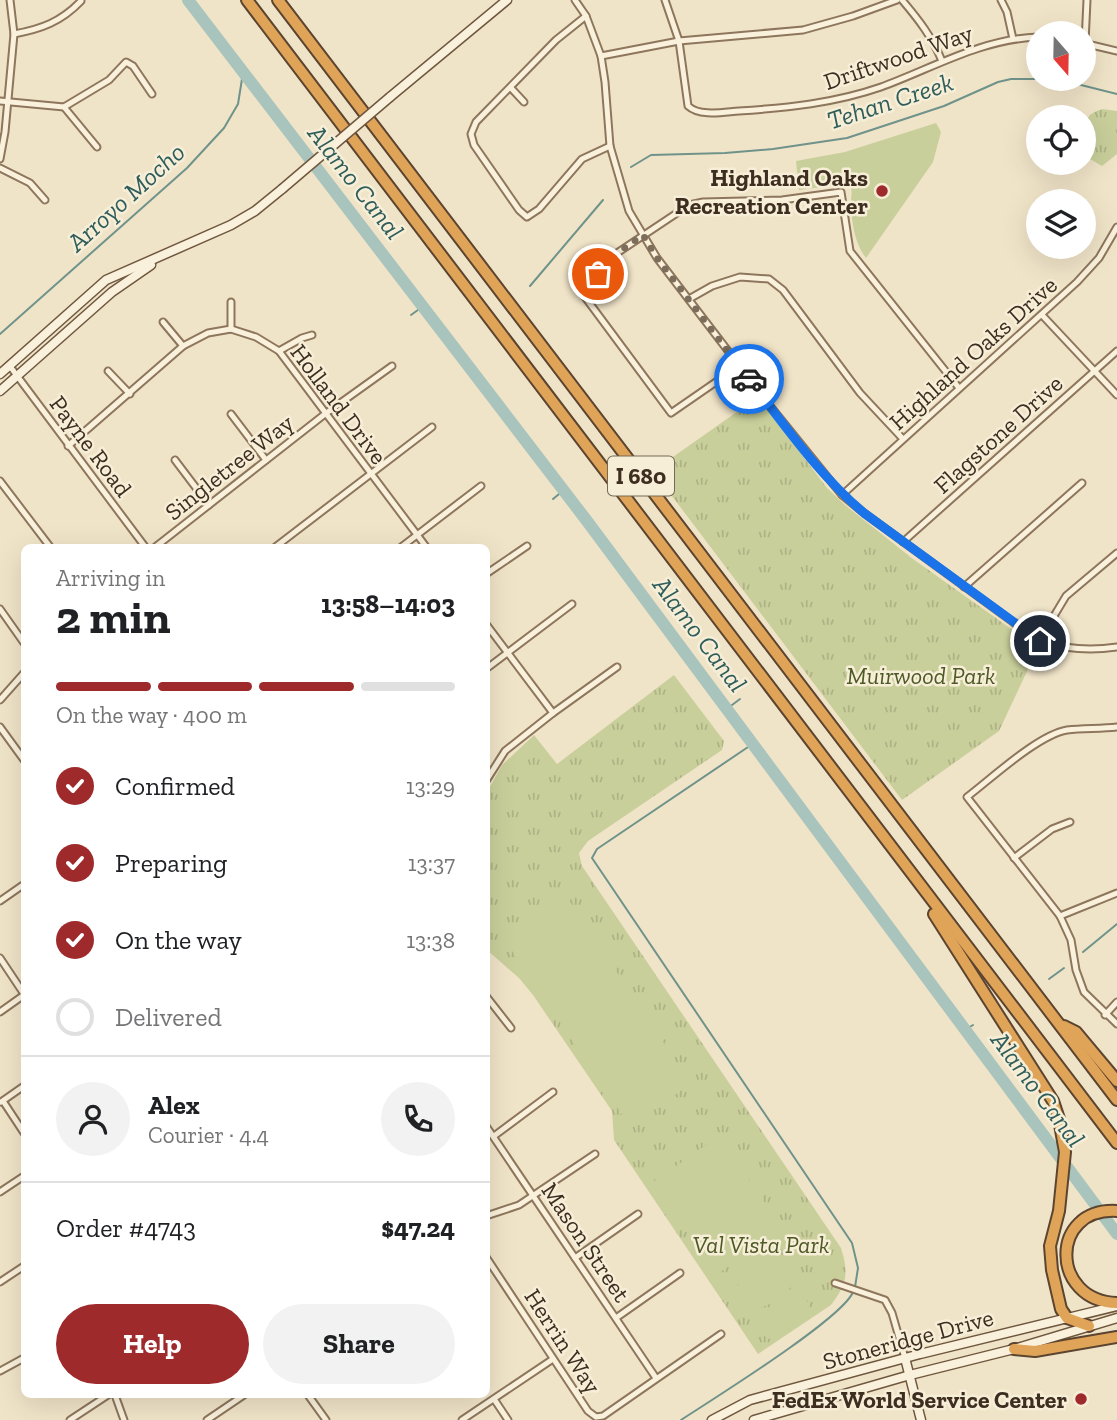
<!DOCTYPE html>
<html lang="en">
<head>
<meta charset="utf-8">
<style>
  :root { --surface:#fff; --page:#f2f2f2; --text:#202124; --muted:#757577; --line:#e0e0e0; --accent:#9e2a2b }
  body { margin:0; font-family:"Zilla Slab",serif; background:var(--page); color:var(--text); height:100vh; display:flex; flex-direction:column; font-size:26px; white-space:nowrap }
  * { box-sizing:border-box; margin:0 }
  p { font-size:23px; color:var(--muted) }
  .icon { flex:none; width:38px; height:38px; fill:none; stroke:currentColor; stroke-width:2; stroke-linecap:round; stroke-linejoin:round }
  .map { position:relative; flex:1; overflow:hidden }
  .side { position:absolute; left:21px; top:544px; width:469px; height:854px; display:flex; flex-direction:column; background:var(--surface); border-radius:10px; box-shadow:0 7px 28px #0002 }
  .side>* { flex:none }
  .needle { width:46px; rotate:160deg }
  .fabs { position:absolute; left:1026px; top:21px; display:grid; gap:14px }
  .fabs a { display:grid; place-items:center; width:70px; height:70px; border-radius:50%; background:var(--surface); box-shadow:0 7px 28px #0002; font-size:35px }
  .pin { position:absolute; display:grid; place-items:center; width:60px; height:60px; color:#fff; margin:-30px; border:4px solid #fff; border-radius:50%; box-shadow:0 2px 7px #0007 }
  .courier { position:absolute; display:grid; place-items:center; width:70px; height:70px; margin:-35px; border:5px solid #1a73e8; border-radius:50%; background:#fff; color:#222; box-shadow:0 2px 9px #0007 }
  .overview em { font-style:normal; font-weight:800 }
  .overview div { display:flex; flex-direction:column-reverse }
  .overview { display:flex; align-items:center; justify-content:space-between; height:119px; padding:0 35px }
  h1 { font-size:46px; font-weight:800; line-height:52px }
  .bar { display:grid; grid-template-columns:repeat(4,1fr); gap:10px 7px; align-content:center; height:84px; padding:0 35px }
  .bar i { height:9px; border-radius:5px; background:var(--line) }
  .bar .on { background:var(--accent) }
  .bar p { grid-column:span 4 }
  .line { display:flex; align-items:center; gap:18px; padding:0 35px; border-top:2px solid var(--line) }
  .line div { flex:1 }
  .round { display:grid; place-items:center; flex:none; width:74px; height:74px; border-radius:37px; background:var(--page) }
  ol { padding:0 35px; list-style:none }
  li { display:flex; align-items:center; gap:21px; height:77px }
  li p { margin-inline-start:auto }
  li .icon { padding:7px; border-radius:50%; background:var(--accent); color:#fff; stroke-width:4 }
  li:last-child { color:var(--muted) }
  li i { width:38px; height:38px; border:4px solid var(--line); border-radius:50% }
  .primary-button { display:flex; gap:14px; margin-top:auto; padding:14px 35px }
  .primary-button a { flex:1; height:80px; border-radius:42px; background:var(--accent); color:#fff; font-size:28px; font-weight:800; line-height:80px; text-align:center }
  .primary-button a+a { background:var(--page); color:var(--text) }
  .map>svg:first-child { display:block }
</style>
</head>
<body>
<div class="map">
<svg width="1117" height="1420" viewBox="0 0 1117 1420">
  <defs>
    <pattern id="grass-tufts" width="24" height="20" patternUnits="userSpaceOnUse" patternTransform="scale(1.75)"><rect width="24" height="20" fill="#c9cf9b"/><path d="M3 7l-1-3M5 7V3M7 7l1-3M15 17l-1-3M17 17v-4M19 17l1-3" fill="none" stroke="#aeb285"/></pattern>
  </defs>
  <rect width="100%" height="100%" fill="#f0e4c8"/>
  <g fill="url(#grass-tufts)">
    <path d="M1102,109l15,2v43l-15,12 -19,-11c0,-7 3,-12 4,-18 1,-16 -5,-21 15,-28z"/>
    <path d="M758,397l69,91 18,17 68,54 125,89 -39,83 -97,69 -249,-329z"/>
    <path d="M674,675l50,66 -2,9 -134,91 -9,12 3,13 259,382c8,25 6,36 -10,57l-73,49 -144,-214 -2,-29 -79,-116 -14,-17 -32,-28v-158l15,-27 32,-30 23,29z"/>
  </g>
  <g fill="#c9cf9b">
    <path d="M936,123l5,9 -8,30 -67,96c-11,-14 -14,-34 -15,-51 -1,-9 3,-15 -2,-23l-8,-2 -12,4 -30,4 -3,-29 49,-9z"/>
    <path d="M560,897l11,6 120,181 -62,41 -125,-186 16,-13 25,-27z"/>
    <path d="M719,1136l64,93 -67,46 -63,-93z"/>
    <path d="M771,1260c12,0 22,8 25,19l-1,4c-60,65 -81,-14 -24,-23z"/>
    <path d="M795,1294c9,-1 17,11 15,19l-36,25 -7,1 -9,-11 -1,-7z"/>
  </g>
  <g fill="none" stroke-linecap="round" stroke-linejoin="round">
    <g stroke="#6f938a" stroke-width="2">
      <path d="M631,167l20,-12 74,-2 48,-4 74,-11 97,-32 54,-24 13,-3h35l31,5 40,10"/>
      <path d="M530,286l73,-86"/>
      <path d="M411,315l11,-8"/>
      <path d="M0,334l187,-166 37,-40 14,-24 4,-25 -4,-13"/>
      <path d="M553,499l11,-9"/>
      <path d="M728,708l12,-9"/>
      <path d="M754,743l-157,106 -5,9 260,385 6,25 -3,19"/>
      <path d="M1083,952l34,-28"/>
      <path d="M1049,979l15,-11"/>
      <path d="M965,1030l8,-5"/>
      <path d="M681,1420c32,-21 161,-101 172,-128"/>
    </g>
    <path stroke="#a9c4bc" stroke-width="12" d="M188,0l399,521 530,713"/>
    <g stroke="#8d765c" stroke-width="9">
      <g id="street">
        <path d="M575,0l11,16 15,40 4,26 5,64 19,65 28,47 114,149 71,88 22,18 175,128c28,8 50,10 78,6"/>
        <path d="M665,0l14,41 9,65c12,11 36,6 51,5 48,-3 96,-8 142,-24 52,-19 100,-48 157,-50"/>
        <path d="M902,0c17,20 30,37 40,61"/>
        <path d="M1001,0l6,12 6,27"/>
        <path d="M586,16l-30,24 -80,82 -5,12 3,11 45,65 8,7 12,-8 43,-50 28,-13"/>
        <path d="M14,34c27,-5 47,-12 67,-33"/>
        <path d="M1083,43l34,8"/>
        <path d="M1085,43l2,-43"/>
        <path d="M601,56l78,-15 124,-11 50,-14 44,-16"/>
        <path d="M511,88l13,14"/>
        <path d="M0,101l64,6 45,-27 17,-18 7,4 19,28"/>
        <path d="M64,107l33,40"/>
        <path d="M0,159l5,-27 9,-98 -4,-34"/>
        <path d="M0,168l30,15 15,17"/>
        <path d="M689,299l23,-13 28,-9 29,2 14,11 77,103 43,46"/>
        <path d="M231,302v27"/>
        <path d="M1042,315l75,80"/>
        <path d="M163,322l20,24"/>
        <path d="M279,351l23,-13 10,-3"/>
        <path d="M9,365l137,183"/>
        <path d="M739,366l-68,47 -89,-120 32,-38 75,-50 14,-3 79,-2 59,-8 9,59 109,137"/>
        <path d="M108,371l22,23"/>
        <path d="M231,414l35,46"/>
        <path d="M68,446l115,-100 25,-13 23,-4 25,8 23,14 148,197"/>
        <path d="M175,460l34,45"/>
        <path d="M0,481l51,67"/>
        <path d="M842,495l235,-213 22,-24 18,-31"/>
        <path d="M903,542l214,-191"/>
        <path d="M154,548l171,-134 67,-48"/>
        <path d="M274,548l158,-121"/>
        <path d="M400,548l81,-62"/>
        <path d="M486,574l41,-28"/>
        <path d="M964,587l118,-104"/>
        <path d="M0,609l24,34"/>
        <path d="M486,624l67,89"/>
        <path d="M1039,641l27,-45 51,-43"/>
        <path d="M486,669l86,-65"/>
        <path d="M0,700l24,-27"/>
        <path d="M0,727l24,33"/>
        <path d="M1117,727c-16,2 -33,1 -50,3 -29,5 -75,48 -100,67l93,119 11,24 5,30 8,22 33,32"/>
        <path d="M486,781l19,-30 48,-38 64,-46"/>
        <path d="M1014,858l38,-29 18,-7"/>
        <path d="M0,901l23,-16"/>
        <path d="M1060,916l57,-23"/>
        <path d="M0,958l24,36"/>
        <path d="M486,996l25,32"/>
        <path d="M0,1012l24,-17"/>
        <path d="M1105,1015l12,-13"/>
        <path d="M3,1101l21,32"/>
        <path d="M1,1102l23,-16"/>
        <path d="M486,1126l170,252"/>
        <path d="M494,1136l59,-44"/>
        <path d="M0,1192l24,-16"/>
        <path d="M486,1216l33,-11 76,-51"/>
        <path d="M486,1257l102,154 8,6 7,-1 118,-82"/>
        <path d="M575,1258l63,-44"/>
        <path d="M0,1282l24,-16"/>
        <path d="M835,1283l50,17 7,13 13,45"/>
        <path d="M616,1318l64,-45"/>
        <path d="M0,1371l24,-13"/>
        <path d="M115,1395l9,25"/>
        <path d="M308,1395l18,25"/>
        <path d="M494,1399l14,21"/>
        <path d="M70,1420l38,-25"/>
        <path d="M207,1420l37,-25"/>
        <path d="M462,1420l91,-61"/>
      </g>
    </g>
    <g stroke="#6f573f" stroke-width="11">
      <g id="secondary">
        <path d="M390,97l117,-97"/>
        <path d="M0,374l106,-94 125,-55 24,-14 27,-22"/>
        <path d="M0,391l112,-99 39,-27"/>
        <path d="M905,1358l16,62"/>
        <path d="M712,1420l38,-20 170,-46 197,-48"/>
        <path d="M754,1420l156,-45 104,-26 103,-31"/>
      </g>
    </g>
    <g stroke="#5b4430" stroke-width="14">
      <g id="highway">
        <path d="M247,0l870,1143"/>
        <path d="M278,0l839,1100"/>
        <path d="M934,914l119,187 6,18 6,33 -6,59 -9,35 2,24 9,39 6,9 22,8"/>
        <path d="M1064,1026l12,6 41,49"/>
        <path d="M1117,1211c-68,-4 -67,90 0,92"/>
        <path d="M1014,1349l21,2 82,-14"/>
      </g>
    </g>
    <use href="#street" stroke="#faf1dc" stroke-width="5"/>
    <use href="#secondary" stroke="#faf1dc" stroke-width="8"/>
    <use href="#highway" stroke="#e0a458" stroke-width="10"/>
    <g stroke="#6f573f" stroke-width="11" stroke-linecap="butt">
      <path id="secondary-bridge" d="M282,189l108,-92"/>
    </g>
    <use href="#secondary-bridge" stroke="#faf1dc" stroke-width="8"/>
  </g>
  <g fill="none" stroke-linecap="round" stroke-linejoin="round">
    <path stroke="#7c6e5b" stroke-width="7" stroke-dasharray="0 12.6" d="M598,274l16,-19 29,-20 14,23 92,121"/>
    <path stroke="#1a73e8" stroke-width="9" d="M749,379c36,47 70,96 115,134l176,128"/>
  </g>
  <g fill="#9e2a2b" stroke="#f7eed8" stroke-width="2.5">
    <circle cx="882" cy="191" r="7"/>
    <circle cx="1081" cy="1399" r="7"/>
  </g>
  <g text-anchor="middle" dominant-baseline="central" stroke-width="5" stroke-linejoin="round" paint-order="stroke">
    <rect fill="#f7eed8" stroke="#756857" stroke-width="2" x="608" y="456.5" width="66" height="39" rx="5"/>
    <g font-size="23" font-weight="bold" fill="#3d2e20">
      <text x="641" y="476">I 680</text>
    </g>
    <g font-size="24" fill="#3d2e20" stroke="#f7eed8">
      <text transform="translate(898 57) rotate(-19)">Driftwood Way</text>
      <text transform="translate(973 353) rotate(-42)">Highland Oaks Drive</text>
      <text transform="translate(339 404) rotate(53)">Holland Drive</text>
      <text transform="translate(998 434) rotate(-42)">Flagstone Drive</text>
      <text transform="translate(91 446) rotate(53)">Payne Road</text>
      <text transform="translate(229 467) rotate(-38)">Singletree Way</text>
      <text transform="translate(586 1242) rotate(56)">Mason Street</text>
      <text transform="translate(908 1339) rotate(-15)">Stoneridge Drive</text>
      <text transform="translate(563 1341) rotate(57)">Herrin Way</text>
    </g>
    <g font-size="24" font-weight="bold" fill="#3d2e20" stroke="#f7eed8" text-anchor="end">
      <text x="868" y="177">Highland Oaks<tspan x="868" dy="28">Recreation Center</tspan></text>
      <text x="1067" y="1399">FedEx World Service Center</text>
    </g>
    <g font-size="24" font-style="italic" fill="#4d5a26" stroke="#f7eed8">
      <text x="921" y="675">Muirwood Park</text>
      <text x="761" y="1244">Val Vista Park</text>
    </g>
    <g font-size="26" font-style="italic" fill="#2f5d5a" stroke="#f7eed8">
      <text transform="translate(890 101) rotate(-18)">Tehan Creek</text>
      <text transform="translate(356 182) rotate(52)">Alamo Canal</text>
      <text transform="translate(126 197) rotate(-42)">Arroyo Mocho</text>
      <text transform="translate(700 634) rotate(53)">Alamo Canal</text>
      <text transform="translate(1038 1089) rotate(53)">Alamo Canal</text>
    </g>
  </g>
</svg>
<div class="fabs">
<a><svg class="needle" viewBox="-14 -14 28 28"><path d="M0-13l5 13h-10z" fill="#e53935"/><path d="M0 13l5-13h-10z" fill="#757577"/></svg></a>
<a><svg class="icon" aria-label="locate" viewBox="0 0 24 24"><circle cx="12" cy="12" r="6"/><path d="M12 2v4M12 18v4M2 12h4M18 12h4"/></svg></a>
<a><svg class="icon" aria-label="layers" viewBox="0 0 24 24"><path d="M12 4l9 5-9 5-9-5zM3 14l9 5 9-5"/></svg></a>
</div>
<div class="pin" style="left:598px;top:274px;background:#ea580c"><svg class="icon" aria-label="bag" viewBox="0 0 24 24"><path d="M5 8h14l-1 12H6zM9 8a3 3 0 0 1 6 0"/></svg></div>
<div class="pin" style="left:1040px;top:641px;background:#1f2937"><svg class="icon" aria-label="home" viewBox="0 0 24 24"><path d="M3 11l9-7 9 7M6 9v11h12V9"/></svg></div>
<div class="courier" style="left:749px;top:379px"><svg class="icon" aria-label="car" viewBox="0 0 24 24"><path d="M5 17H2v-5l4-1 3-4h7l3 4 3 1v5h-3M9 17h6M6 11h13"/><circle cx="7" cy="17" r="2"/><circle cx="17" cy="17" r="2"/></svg></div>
<section class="side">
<div class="overview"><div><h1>2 min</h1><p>Arriving in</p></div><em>13:58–14:03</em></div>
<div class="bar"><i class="on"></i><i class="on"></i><i class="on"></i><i></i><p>On the way · 400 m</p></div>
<ol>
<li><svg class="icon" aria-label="check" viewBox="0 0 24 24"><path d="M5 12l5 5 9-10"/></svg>Confirmed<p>13:29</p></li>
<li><svg class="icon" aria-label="check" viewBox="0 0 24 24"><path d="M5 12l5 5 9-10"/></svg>Preparing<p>13:37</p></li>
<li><svg class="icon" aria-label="check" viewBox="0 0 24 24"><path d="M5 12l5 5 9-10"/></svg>On the way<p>13:38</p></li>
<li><i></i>Delivered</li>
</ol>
<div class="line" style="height:126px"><a class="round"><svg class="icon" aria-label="person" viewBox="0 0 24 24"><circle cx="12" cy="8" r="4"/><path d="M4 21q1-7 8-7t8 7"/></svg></a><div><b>Alex</b><p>Courier · 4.4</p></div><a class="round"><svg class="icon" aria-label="phone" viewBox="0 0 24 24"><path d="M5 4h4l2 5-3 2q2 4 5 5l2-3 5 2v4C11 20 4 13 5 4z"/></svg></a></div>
<div class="line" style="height:91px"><div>Order #4743</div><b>$47.24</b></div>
<div class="primary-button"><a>Help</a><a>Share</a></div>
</section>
</div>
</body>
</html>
